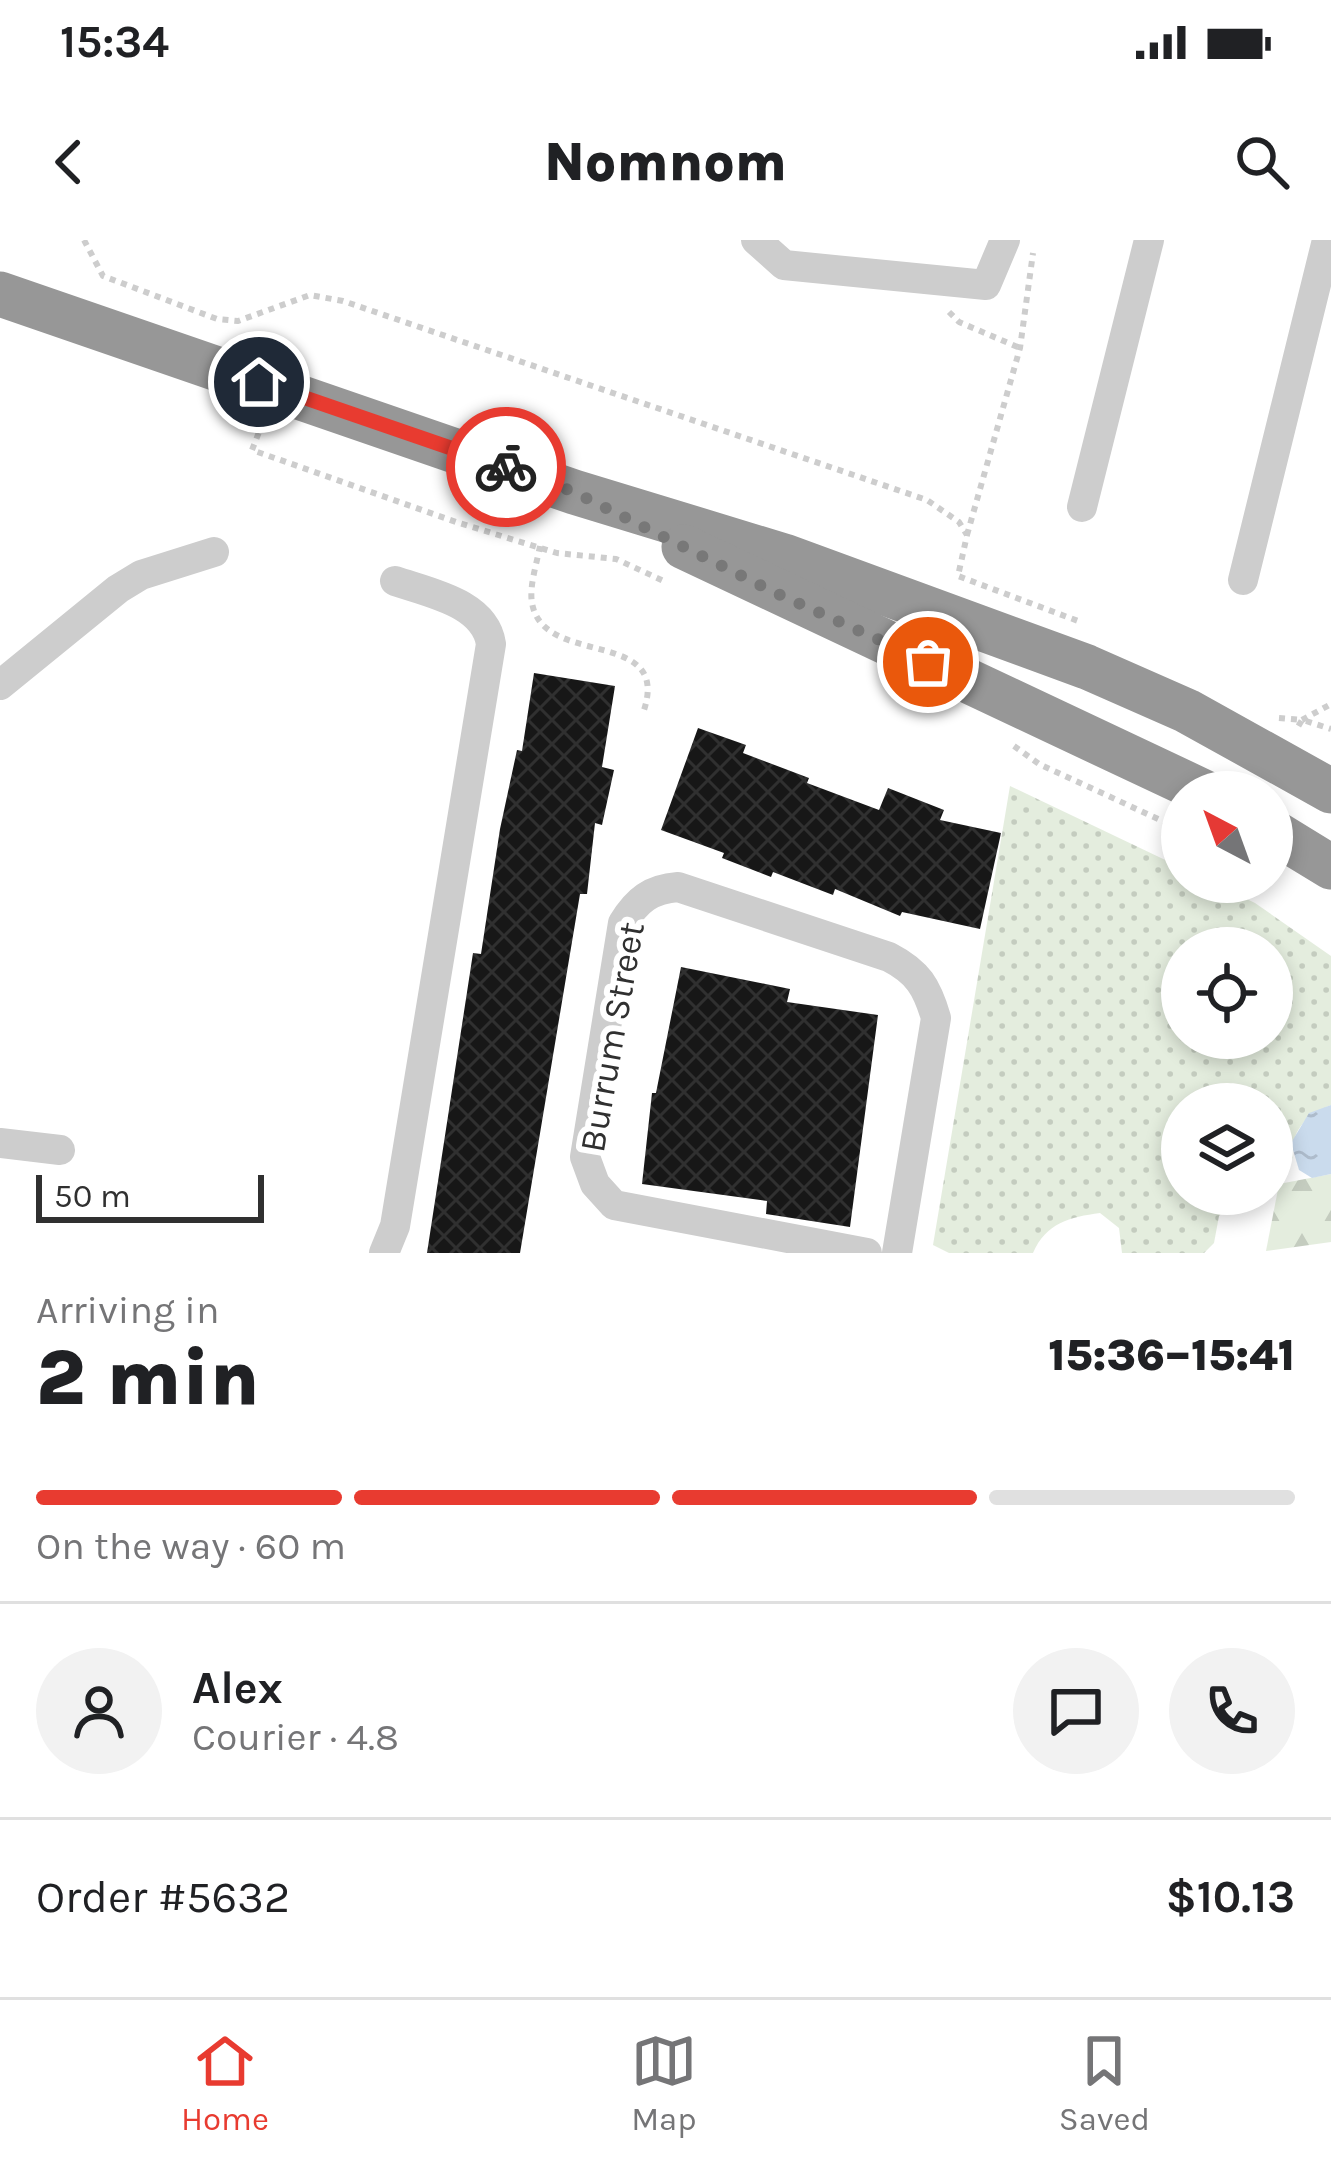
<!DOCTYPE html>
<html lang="en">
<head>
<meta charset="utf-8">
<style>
  :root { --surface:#fff; --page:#f2f2f2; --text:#202124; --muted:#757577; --line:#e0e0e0; --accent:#e83b30 }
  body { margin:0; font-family:Karla,sans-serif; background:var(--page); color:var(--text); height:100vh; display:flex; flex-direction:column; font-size:45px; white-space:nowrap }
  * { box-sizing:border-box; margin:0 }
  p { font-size:39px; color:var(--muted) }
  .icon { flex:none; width:66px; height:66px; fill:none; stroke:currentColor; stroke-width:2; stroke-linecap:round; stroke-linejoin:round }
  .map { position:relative; height:1013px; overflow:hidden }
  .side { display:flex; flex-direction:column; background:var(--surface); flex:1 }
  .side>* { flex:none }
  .needle { width:78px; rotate:319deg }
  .buttons { position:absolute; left:1161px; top:531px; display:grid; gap:24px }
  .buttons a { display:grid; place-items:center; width:132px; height:132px; border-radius:50%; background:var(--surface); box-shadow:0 6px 18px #0003; font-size:60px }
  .scale { position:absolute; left:36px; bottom:30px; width:228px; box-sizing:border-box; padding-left:12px; border:6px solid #303030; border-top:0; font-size:33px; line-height:42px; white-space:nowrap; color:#303030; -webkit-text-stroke:9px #fff; paint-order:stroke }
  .pin { position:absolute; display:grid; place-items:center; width:102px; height:102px; color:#fff; margin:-51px; border:6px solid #fff; border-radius:50%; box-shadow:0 3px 12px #0007 }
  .courier { position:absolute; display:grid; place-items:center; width:120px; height:120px; margin:-60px; border:9px solid #e83b30; border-radius:50%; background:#fff; color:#222; box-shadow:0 3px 15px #0007 }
  .headline em { font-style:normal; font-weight:800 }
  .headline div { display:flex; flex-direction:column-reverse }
  .headline { display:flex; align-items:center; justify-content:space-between; height:204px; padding:0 36px }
  h1 { font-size:78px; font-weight:800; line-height:90px }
  .bar { display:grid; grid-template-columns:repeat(4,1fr); gap:18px 12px; align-content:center; height:144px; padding:0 36px }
  .bar i { height:15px; border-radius:9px; background:var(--line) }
  .bar .on { background:var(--accent) }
  .bar p { grid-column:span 4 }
  .line { display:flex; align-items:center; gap:30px; padding:0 36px; border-top:3px solid var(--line) }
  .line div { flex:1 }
  .round { display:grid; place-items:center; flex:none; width:126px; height:126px; border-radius:63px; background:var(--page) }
  .status { display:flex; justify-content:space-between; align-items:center; height:84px; padding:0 60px; background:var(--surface); direction:ltr }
  .status svg { height:33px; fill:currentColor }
  header { display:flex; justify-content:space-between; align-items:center; height:156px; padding:0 36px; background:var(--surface); font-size:54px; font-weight:800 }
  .tabs { display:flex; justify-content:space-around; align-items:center; height:168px; border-top:3px solid var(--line); background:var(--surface); font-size:33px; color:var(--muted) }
  .tabs a { display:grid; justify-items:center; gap:6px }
  .tabs .on { color:var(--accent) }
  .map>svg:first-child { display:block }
</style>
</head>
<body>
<div class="status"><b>15:34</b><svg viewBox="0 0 49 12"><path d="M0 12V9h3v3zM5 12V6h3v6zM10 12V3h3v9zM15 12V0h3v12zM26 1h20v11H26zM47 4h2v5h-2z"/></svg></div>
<header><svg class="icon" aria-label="back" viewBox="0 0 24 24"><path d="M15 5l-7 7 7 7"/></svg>Nomnom<svg class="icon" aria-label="search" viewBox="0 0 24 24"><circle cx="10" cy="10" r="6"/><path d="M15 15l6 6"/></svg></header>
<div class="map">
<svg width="1331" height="1013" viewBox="0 0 1331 1013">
  <defs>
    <pattern id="grass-dots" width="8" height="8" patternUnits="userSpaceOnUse" patternTransform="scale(3)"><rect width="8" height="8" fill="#e4edde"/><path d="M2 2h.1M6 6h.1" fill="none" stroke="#c4ccbf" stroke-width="1.8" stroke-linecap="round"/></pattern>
    <pattern id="forest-firs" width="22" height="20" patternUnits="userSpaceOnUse" patternTransform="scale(3)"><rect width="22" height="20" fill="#e4edde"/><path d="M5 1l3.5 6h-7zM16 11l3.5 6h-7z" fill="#c4ccbf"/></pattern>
    <pattern id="water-ripples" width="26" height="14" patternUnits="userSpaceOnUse" patternTransform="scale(3)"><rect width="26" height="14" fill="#cadbed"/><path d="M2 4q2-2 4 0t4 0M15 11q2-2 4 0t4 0" fill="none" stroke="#aebccc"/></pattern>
    <pattern id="building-cross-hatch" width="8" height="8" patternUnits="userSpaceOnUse" patternTransform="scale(3)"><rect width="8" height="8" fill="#171717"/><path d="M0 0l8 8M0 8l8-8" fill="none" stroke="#303030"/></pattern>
  </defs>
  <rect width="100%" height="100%" fill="#fff"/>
  <path fill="url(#grass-dots)" fill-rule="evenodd" d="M1010,546l172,82v14h29l44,21 76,53v149c-24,9 -41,26 -38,53l-21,14v-68h-90v90h60l-23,22 -5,27 -10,10h-82l-3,-25 -19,-15c-30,4 -54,10 -67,40h-84l-16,-8zM1182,708h90v90h-90z"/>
  <path fill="url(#forest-firs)" d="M1331,934v68l-65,9 13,-67z"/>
  <path fill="url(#water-ripples)" d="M1331,865v69l-19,4 -13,-8 -8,-27 18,-30z"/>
  <g fill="url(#building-cross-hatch)">
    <path d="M534,433l81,13 -13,81 12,3 -12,55 -7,-2 -8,71h-7l-60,359h-93l46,-300 8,1 19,-125 17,-79 5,1z"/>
    <path d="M698,488l48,17 -3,8 66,25 -2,5 72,27 9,-22 56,22 -4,10 61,13 -21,96 -78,-17 -2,4 -65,-27 -2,6 -60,-23 -2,5 -49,-19 2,-5 -63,-23z"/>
    <path d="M681,727l109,22 -3,13 91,13 -28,212 -84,-13 1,-13 -125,-17 10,-91h4z"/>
  </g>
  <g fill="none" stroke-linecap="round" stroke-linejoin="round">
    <g stroke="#cdcdcd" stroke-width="6" stroke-dasharray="6 6" stroke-linecap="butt">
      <path d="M84,0l19,36 114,43 21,2 72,-26 33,6 584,199 32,22 8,13 -9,41 120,45"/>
      <path d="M949,72l10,10 61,26"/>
      <path d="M266,189l-5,-2 -9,23 207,73 98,30 59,6 50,23"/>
      <path d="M967,295l53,-187 13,-95"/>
      <path d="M540,306c-3,17 -11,40 -8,57 11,66 142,23 111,110"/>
      <path d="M1279,478l23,2 -6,10"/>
      <path d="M1302,480l29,-16"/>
      <path d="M1306,481l25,8"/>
      <path d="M1014,506l25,18 143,66"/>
    </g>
    <g stroke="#cdcdcd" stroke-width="30">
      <path d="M756,0l28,25 202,20 19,-45"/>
      <path d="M1082,267l67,-267"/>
      <path d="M1243,340l84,-340"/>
      <path d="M0,445l118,-96 23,-14 73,-23"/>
      <path d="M0,903l60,7"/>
      <path d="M384,1013l11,-27 96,-582c-6,-41 -61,-51 -96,-63"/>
      <path d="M867,1013l-253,-48 -19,-21 -10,-27 38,-234c14,-23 28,-34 55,-36l211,70c29,15 38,30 47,61l-39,235"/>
    </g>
    <g stroke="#979797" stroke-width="45">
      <path d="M0,54l574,198 210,64 303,111 100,44 144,80"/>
      <path d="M684,307l520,245"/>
      <path d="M1272,591l59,36"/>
    </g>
  </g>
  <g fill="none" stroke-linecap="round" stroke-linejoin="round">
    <path stroke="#787878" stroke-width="12" stroke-dasharray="0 21.6" d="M506,227l68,25 202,101 152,69"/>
    <path stroke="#e83b30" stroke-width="15" d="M259,142l247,85"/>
  </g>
  <g text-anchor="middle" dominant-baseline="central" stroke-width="12" stroke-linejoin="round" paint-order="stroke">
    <g font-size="36" fill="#303030" stroke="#fff">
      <text transform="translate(612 797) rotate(-80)">Burrum Street</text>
    </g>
  </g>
</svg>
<div class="buttons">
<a><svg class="needle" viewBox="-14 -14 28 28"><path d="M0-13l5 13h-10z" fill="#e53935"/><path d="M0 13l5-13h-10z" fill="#757577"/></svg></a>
<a><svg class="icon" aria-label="locate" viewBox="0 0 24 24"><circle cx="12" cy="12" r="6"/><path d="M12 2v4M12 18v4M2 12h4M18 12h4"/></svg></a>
<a><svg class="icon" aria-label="layers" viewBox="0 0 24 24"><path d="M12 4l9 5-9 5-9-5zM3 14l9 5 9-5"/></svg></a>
</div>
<div class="scale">50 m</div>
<div class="pin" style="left:928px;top:422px;background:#ea580c"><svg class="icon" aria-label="bag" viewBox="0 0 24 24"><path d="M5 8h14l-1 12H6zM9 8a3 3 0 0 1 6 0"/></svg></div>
<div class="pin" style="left:259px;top:142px;background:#1f2937"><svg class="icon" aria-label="home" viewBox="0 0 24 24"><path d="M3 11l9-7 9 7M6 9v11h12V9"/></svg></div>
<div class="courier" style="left:506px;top:227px"><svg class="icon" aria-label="bike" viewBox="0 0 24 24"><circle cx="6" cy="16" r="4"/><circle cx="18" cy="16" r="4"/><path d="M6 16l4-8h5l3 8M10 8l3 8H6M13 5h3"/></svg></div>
</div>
<section class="side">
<div class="headline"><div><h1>2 min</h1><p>Arriving in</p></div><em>15:36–15:41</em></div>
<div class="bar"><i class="on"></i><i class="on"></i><i class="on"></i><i></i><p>On the way · 60 m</p></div>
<div class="line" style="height:216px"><a class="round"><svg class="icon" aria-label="person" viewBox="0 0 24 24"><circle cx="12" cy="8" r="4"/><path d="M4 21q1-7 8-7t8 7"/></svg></a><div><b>Alex</b><p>Courier · 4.8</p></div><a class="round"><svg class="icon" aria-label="chat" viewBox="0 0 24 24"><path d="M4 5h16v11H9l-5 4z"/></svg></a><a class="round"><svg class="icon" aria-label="phone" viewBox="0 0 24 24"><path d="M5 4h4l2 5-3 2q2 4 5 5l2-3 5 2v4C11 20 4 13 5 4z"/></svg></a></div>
<div class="line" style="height:156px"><div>Order #5632</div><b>$10.13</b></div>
</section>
<nav class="tabs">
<a class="on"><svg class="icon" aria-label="home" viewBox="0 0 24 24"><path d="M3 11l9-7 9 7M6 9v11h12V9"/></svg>Home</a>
<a><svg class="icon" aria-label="map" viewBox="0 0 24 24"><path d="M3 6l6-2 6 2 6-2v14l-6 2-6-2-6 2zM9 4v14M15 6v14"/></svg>Map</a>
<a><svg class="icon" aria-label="saved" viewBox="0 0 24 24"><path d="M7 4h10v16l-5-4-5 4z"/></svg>Saved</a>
</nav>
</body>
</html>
